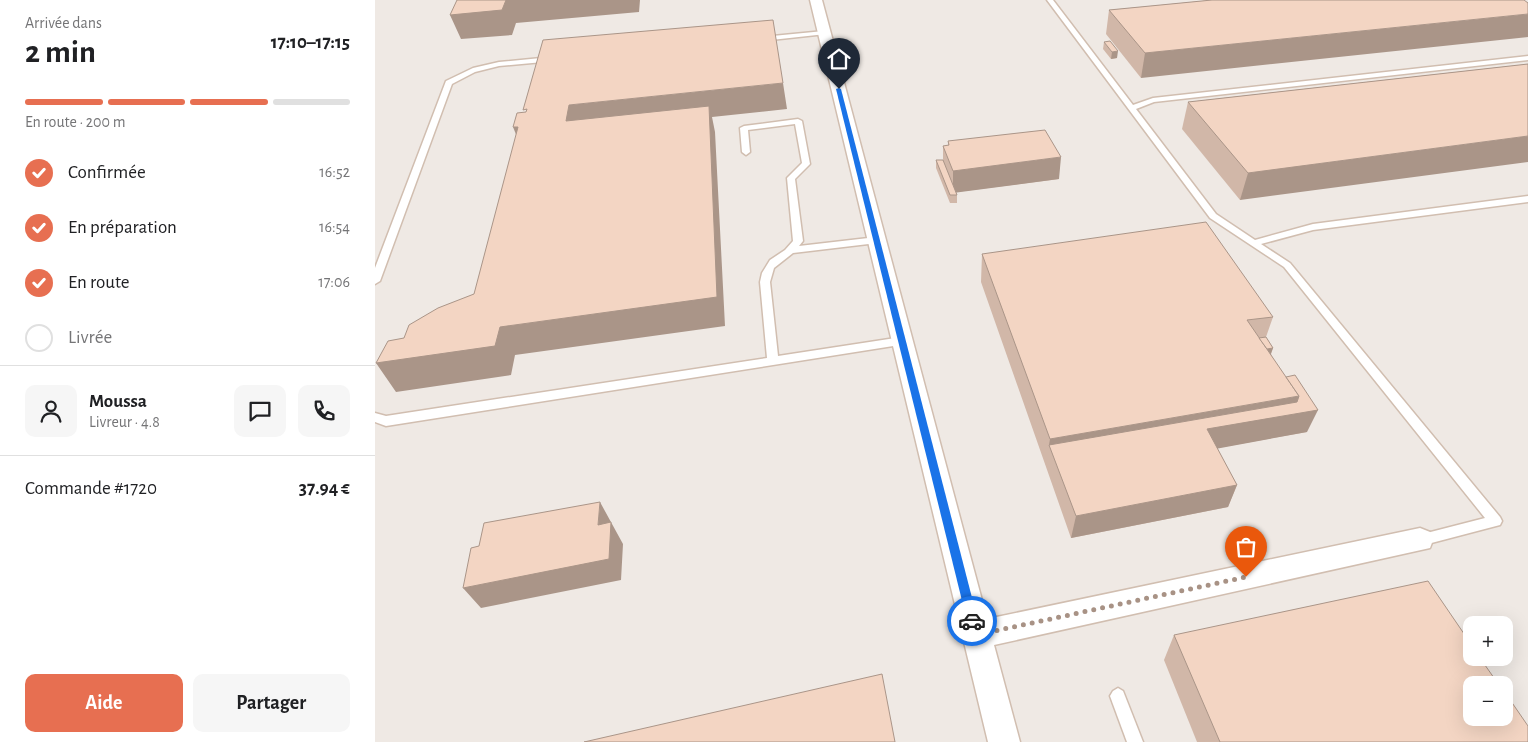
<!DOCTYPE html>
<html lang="fr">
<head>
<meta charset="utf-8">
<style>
  :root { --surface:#fff; --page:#f6f6f6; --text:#202124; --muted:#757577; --line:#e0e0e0; --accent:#e76f51 }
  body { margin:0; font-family:"Alegreya Sans",sans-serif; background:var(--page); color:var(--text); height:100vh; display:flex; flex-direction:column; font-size:19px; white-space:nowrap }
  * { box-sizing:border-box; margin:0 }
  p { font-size:16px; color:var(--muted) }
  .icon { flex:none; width:28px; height:28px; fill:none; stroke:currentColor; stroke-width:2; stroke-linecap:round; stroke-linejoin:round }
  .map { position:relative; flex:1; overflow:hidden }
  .sheet { display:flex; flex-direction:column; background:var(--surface); width:375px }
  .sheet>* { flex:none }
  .fabs { position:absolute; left:1088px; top:616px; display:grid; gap:10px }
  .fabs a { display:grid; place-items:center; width:50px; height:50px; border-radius:10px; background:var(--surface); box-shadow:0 5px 20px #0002; font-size:25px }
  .pin { position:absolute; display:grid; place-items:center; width:42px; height:42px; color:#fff; margin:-51px -21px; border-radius:50% 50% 50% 0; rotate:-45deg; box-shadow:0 0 5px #0007 }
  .pin .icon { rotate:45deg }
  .courier { position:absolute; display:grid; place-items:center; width:50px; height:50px; margin:-25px; border:4px solid #1a73e8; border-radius:50%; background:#fff; color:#222; box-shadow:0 1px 6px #0007 }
  .summary em { font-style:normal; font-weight:600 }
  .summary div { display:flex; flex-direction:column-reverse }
  .summary { display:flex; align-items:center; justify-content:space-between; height:85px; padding:0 25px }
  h1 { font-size:32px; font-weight:600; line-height:38px }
  .bar { display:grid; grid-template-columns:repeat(4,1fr); gap:8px 5px; align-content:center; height:60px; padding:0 25px }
  .bar i { height:6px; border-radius:4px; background:var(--line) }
  .bar .current { background:var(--accent) }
  .bar p { grid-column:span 4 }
  .line { display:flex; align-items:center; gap:12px; padding:0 25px; border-top:1px solid var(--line) }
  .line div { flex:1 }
  .round { display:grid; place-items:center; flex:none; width:52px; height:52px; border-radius:10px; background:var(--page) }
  ol { padding:0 25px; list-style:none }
  li { display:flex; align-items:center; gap:15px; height:55px }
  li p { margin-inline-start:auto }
  li .icon { padding:5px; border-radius:50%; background:var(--accent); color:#fff; stroke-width:4 }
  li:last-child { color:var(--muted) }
  li i { width:28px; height:28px; border:2px solid var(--line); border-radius:50% }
  .primary-button { display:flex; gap:10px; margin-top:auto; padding:10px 25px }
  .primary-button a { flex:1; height:58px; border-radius:10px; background:var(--accent); color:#fff; font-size:20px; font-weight:600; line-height:58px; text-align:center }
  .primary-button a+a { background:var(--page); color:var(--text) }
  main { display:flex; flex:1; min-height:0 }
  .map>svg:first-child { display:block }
</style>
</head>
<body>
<main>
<section class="sheet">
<div class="summary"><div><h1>2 min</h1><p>Arrivée dans</p></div><em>17:10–17:15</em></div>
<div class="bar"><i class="current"></i><i class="current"></i><i class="current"></i><i></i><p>En route · 200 m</p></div>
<ol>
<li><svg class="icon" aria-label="check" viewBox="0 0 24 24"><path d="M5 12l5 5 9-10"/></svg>Confirmée<p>16:52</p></li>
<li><svg class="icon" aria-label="check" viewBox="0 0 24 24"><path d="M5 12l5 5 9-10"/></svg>En préparation<p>16:54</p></li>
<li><svg class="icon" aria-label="check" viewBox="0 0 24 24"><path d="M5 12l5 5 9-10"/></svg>En route<p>17:06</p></li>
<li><i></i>Livrée</li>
</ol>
<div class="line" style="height:90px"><a class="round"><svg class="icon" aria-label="person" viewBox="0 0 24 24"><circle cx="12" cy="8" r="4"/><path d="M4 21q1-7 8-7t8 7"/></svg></a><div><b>Moussa</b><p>Livreur · 4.8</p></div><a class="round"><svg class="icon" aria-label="chat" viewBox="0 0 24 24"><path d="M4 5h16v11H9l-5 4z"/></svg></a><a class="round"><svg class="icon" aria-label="phone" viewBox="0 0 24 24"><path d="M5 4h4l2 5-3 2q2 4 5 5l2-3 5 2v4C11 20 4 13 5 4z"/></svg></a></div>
<div class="line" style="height:65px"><div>Commande #1720</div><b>37.94 €</b></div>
<div class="primary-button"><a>Aide</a><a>Partager</a></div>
</section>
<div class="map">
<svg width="1153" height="742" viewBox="0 0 1153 742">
  <rect width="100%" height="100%" fill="#fdf6ec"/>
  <path fill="#efe9e4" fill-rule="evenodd" d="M0,0h1153v742h-1153zM1096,625h33v33h-33zM1096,685h33v33h-33z"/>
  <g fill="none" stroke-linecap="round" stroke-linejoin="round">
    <g stroke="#d1beb0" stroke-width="3">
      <g id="service">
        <path d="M672,0h6l80,105 20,-7 375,-42v4l-374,42 -18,7 80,105 39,26 58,-16 215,-28v6l-215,28 -52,14 29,19 210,254 2,4 -2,4 -80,21 -5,-2 -2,-4 2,-4 70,-18 -201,-251 -74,-49z"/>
        <path d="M449,31l2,1v2l-65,7 -3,-2 3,-2z"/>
        <path d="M176,57h3v4l-55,5 -24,6 -23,12 -72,197 -5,3v-16l71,-187 27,-13 26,-6z"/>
        <path d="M423,119l4,2 8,43 -15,15 8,62 -4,5 78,-9 5,3 -5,3 -84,10 -19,15 -4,14 8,74 124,-19 4,1 1,3 -1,3 -520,82 -11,-4v-9l11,3 381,-58 -7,-76 2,-9 8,-13 15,-10 8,-9 -6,-63 15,-15 -7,-39 -47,6 2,22 -4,3 -4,-3 -2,-24 4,-2z"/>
        <path d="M743,688l5,3 20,51h-16l-17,-46 3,-5z"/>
      </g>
    </g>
    <g stroke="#d1beb0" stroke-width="3">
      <path id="minor" d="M435,0h12l165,619 433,-91 10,4 3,8 -3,8 -436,97 26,97h-32z"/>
    </g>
    <use href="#service" fill="#fff" fill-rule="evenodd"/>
    <use href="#minor" fill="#fff" fill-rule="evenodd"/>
  </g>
  <g fill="#d1b7a8">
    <path d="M837,0l-71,78 -35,-44 3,-24z"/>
    <path d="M729,42l13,16 -6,1 -8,-10z"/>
    <path d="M1153,64l-288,136 -58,-71 6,-27z"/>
    <path d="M573,141l111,38 -103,13 1,3v8h-7l-14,-35v-8h7v-14l5,-1z"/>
    <path d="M607,254l291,63 -7,20 7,11 -2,6 36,78 -90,16 20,37 -9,22 -157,31 -90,-256z"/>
    <path d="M799,635l354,107h-331l-33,-82z"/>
  </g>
  <g fill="#aa9588">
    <path d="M131,0h134l-1,12 -123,11 -4,12 -51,4 -11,-24z"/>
    <path d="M1153,14v23l-387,41 4,-25z"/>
    <path d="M743,51l-1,7 -6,1 1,-7z"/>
    <path d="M408,83l4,26 -75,8 3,15 10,194 -210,29 -4,20 -115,17 -20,-29 124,-36 69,-222z"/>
    <path d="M138,127h5l6,27z"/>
    <path d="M1153,136v26l-288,38 8,-27z"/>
    <path d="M686,157l-2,22 -106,14v-22z"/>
    <path d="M898,348l-3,8 -23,-4z"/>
    <path d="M924,396l19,14 -11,22 -108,20 -150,-7 1,-6z"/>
    <path d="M862,485l-9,22 -157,31 5,-22z"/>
    <path d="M225,502l23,42 -2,36 -140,28 -18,-20 135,-63z"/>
  </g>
  <g fill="#f3d5c3" stroke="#aa9588">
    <path d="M82,0h49l-4,10 -52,5z"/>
    <path d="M837,0h312l4,3v11l-383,39 -36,-43z"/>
    <path d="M398,20l10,63 -214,22 -3,16 143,-15 8,191 -217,30 -5,19 -119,17 12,-22 16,-3 5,-13 29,-17 36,-14 44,-167h-5l4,-14 9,-1 1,-3 -4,1 20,-70z"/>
    <path d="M735,41l8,10 -6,1 -8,-10z"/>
    <path d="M1153,64v72l-280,37 -60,-71z"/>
    <path d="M670,130l16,27 -108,14 -10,-25 6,-1 -1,-4z"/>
    <path d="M561,160h7l14,35h-7z"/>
    <path d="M831,222l67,95 -26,3 52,76 -249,43 -68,-185z"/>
    <path d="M891,337l7,11 -6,1 -8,-11z"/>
    <path d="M920,375l23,35 -111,19 30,56 -161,31 -27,-71 248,-43 2,-6 -13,-19z"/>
    <path d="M225,502l-2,23 13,-3 -2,37 -146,29 8,-40 8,-2 5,-23z"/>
    <path d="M1053,581l43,63v14h9l19,27h-28v33h33v-27l24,35v16h-308l-46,-107z"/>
    <path d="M507,674l13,68h-311z"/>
  </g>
  <path fill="#1a73e8" d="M464,88l2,1 137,532 -6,5 -5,-5 -131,-532z"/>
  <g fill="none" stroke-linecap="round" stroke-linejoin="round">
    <path stroke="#a89285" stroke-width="5" stroke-dasharray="0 9" d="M597,621l4,14 270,-58"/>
  </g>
</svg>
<div class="fabs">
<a>+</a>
<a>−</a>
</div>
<div class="pin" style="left:871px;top:577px;background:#ea580c"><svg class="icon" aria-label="bag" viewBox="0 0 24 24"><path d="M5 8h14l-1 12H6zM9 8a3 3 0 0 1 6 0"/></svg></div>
<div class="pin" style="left:464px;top:89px;background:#1f2937"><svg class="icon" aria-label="home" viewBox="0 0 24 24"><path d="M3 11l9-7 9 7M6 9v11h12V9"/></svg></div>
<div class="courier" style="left:597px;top:621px"><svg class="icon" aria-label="car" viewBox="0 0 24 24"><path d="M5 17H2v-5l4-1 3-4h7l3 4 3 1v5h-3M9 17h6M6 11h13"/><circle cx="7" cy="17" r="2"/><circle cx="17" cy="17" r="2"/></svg></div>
</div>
</main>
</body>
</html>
